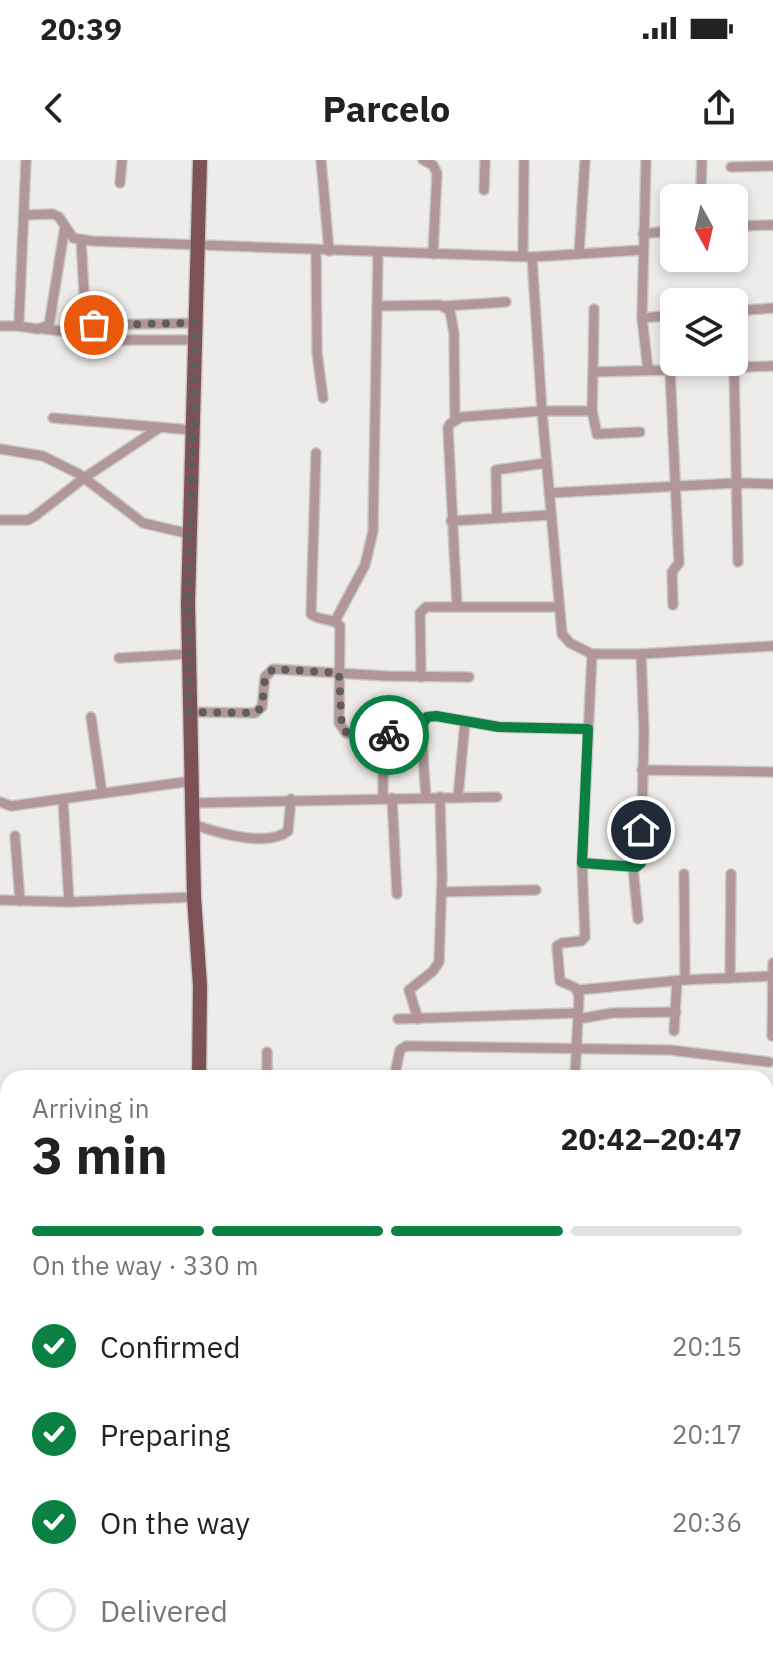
<!DOCTYPE html>
<html lang="en">
<head>
<meta charset="utf-8">
<style>
  :root { --surface:#fff; --page:#f6f6f6; --text:#222; --muted:#767676; --line:#e0e0e0; --accent:#0b8043 }
  body { margin:0; font-family:"IBM Plex Sans",sans-serif; background:var(--page); color:var(--text); height:100vh; display:flex; flex-direction:column; font-size:30px; white-space:nowrap }
  * { box-sizing:border-box; margin:0 }
  p { font-size:26px; color:var(--muted) }
  .icon { flex:none; width:44px; height:44px; fill:none; stroke:currentColor; stroke-width:2; stroke-linecap:round; stroke-linejoin:round }
  .map { position:relative; flex:1; overflow:hidden }
  .details { position:absolute; left:0px; top:910px; width:774px; height:602px; display:flex; flex-direction:column; background:var(--surface); border-radius:24px 24px 0 0; box-shadow:0 4px 12px #0003 }
  .details>* { flex:none }
  .needle { width:52px; rotate:172deg }
  .controls { position:absolute; left:660px; top:24px; display:grid; gap:16px }
  .controls a { display:grid; place-items:center; width:88px; height:88px; border-radius:12px; background:var(--surface); box-shadow:0 4px 12px #0003; font-size:40px }
  .pin { position:absolute; display:grid; place-items:center; width:68px; height:68px; color:#fff; margin:-34px; border:4px solid #fff; border-radius:50%; box-shadow:0 2px 8px #0007 }
  .courier { position:absolute; display:grid; place-items:center; width:80px; height:80px; margin:-40px; border:6px solid #0b8043; border-radius:50%; background:#fff; color:#222; box-shadow:0 2px 10px #0007 }
  .head em { font-style:normal; font-weight:700 }
  .head div { display:flex; flex-direction:column-reverse }
  .head { display:flex; align-items:center; justify-content:space-between; height:136px; padding:0 32px }
  h1 { font-size:52px; font-weight:700; line-height:60px }
  .bar { display:grid; grid-template-columns:repeat(4,1fr); gap:12px 8px; align-content:center; height:96px; padding:0 32px }
  .bar i { height:10px; border-radius:6px; background:var(--line) }
  .bar .current { background:var(--accent) }
  .bar p { grid-column:span 4 }
  ol { padding:0 32px; list-style:none }
  li { display:flex; align-items:center; gap:24px; height:88px }
  li p { margin-inline-start:auto }
  li .icon { padding:8px; border-radius:50%; background:var(--accent); color:#fff; stroke-width:4 }
  li:last-child { color:var(--muted) }
  li i { width:44px; height:44px; border:4px solid var(--line); border-radius:50% }
  .status { display:flex; justify-content:space-between; align-items:center; height:56px; padding:0 40px; background:var(--surface); direction:ltr }
  .status svg { height:22px; fill:currentColor }
  header { display:flex; justify-content:space-between; align-items:center; height:104px; padding:0 32px; background:var(--surface); font-size:36px; font-weight:700 }
  .map>svg:first-child { display:block }
</style>
</head>
<body>
<div class="status"><b>20:39</b><svg viewBox="0 0 49 12"><path d="M0 12V9h3v3zM5 12V6h3v6zM10 12V3h3v9zM15 12V0h3v12zM26 1h20v11H26zM47 4h2v5h-2z"/></svg></div>
<header><svg class="icon" aria-label="back" viewBox="0 0 24 24"><path d="M15 5l-7 7 7 7"/></svg>Parcelo<svg class="icon" aria-label="share" viewBox="0 0 24 24"><path d="M12 15V3M7 8l5-5 5 5M5 13v7h14v-7"/></svg></header>
<div class="map">
<svg width="773" height="1511" viewBox="0 0 773 1511">
  <rect width="100%" height="100%" fill="#eeecea"/>
  <g fill="none" stroke-linecap="round" stroke-linejoin="round">
    <g stroke="#cbc9c7" stroke-width="12">
      <g id="street">
        <path d="M321,0l8,91"/>
        <path d="M423,0l10,5 4,8 -4,81"/>
        <path d="M646,0l-4,158 6,52"/>
        <path d="M731,7l42,-1"/>
        <path d="M120,23l2,-23"/>
        <path d="M701,26l1,-26"/>
        <path d="M484,30l1,-30"/>
        <path d="M24,55l29,-1 6,3 14,21 19,3 440,16 10,154 20,223 8,9 22,11h49l132,-8"/>
        <path d="M734,66l39,-1"/>
        <path d="M643,74l31,-4"/>
        <path d="M81,80l5,87"/>
        <path d="M316,91l1,102 6,45"/>
        <path d="M579,94l6,-94"/>
        <path d="M523,96l1,-96"/>
        <path d="M532,97l110,-7"/>
        <path d="M377,146l63,-1 10,6 4,22 1,86"/>
        <path d="M445,146l61,-4"/>
        <path d="M734,151l39,-3"/>
        <path d="M642,158l32,-3"/>
        <path d="M0,166h18l1,-4 7,-162"/>
        <path d="M18,166l20,3 11,-4 16,-99"/>
        <path d="M44,169l24,3 26,-7 102,-2"/>
        <path d="M108,180h87"/>
        <path d="M734,207l4,195"/>
        <path d="M670,210l103,-4"/>
        <path d="M593,212l1,-63"/>
        <path d="M592,251l5,23 43,-2"/>
        <path d="M53,258l139,12"/>
        <path d="M0,289l43,7 36,18 64,49 47,11"/>
        <path d="M316,293l-5,161c9,8 22,3 29,12l-1,97 7,10 29,3 8,5v57"/>
        <path d="M549,333l188,-10 36,1"/>
        <path d="M497,358l-1,-48 50,-7"/>
        <path d="M0,360h28l7,-4 49,-38 75,-50"/>
        <path d="M451,361l100,-6"/>
        <path d="M457,446l-9,-178 2,-4 11,-7 81,-6h50l1,-39 77,-2 9,193 -7,9 1,33"/>
        <path d="M335,461l30,-56 8,-34 5,-278"/>
        <path d="M119,498l70,-4"/>
        <path d="M421,517l-1,-64 6,-6h133"/>
        <path d="M190,552l65,1 7,-6 3,-30 8,-8 113,7 83,1"/>
        <path d="M91,557l11,76"/>
        <path d="M421,568l5,70"/>
        <path d="M376,576l39,-5 6,-3 6,-11 9,-1 63,11 89,2"/>
        <path d="M642,610l131,2"/>
        <path d="M458,637l7,-75"/>
        <path d="M392,638l5,96"/>
        <path d="M63,639l6,103"/>
        <path d="M0,642l11,4 181,-25"/>
        <path d="M192,643l305,-6"/>
        <path d="M192,664c23,8 75,24 96,7l3,-32"/>
        <path d="M15,676l5,65"/>
        <path d="M582,703l54,4 5,-4 3,-132 -3,-77"/>
        <path d="M633,707l5,52"/>
        <path d="M684,714l1,106"/>
        <path d="M442,732l94,-2"/>
        <path d="M0,740l69,2 125,-5"/>
        <path d="M730,818l1,-104"/>
        <path d="M578,830l105,-10 90,-4"/>
        <path d="M398,859l180,-6"/>
        <path d="M418,859l-9,-29 24,-19 6,-9 3,-85 -2,-80"/>
        <path d="M578,859l34,-6 64,-1"/>
        <path d="M674,871l3,-50"/>
        <path d="M772,876l1,-73"/>
        <path d="M267,892v26"/>
        <path d="M394,918l6,-28 6,-4 264,4 99,12"/>
        <path d="M575,918l4,-81 -3,-9 -16,-7 -3,-35 5,-3 19,-2 4,-4 -3,-74 10,-209"/>
        <path d="M0,1021h8"/>
        <path d="M766,1025l7,1"/>
        <path d="M766,1093h7"/>
        <path d="M766,1180l7,1"/>
        <path d="M0,1266l8,-4"/>
        <path d="M766,1376l7,1"/>
        <path d="M0,1439h8"/>
        <path d="M608,1504l34,3 11,4"/>
        <path d="M50,1511v-7"/>
        <path d="M315,1511l7,-6 46,5"/>
      </g>
    </g>
    <g stroke="#cbc9c7" stroke-width="17">
      <g id="primary">
        <path d="M199,918l1,-92 -6,-89 -6,-293 12,-444"/>
        <path d="M193,1511v-7"/>
      </g>
    </g>
    <use href="#street" stroke="#b19799" stroke-width="9"/>
    <use href="#primary" stroke="#7d5155" stroke-width="14"/>
  </g>
  <g fill="none" stroke-linecap="round" stroke-linejoin="round">
    <path stroke="#605e5d" stroke-width="8" stroke-dasharray="0 14.4" d="M94,165l102,-2 -8,281 2,108 65,1 7,-6 3,-30 8,-8 66,4 3,57 9,4 38,1"/>
    <path stroke="#0b8043" stroke-width="10" d="M389,575c19,-3 28,0 38,-18l9,-1 63,11 89,2 -6,134 54,4 5,-4v-33"/>
  </g>
</svg>
<div class="controls">
<a><svg class="needle" viewBox="-14 -14 28 28"><path d="M0-13l5 13h-10z" fill="#e53935"/><path d="M0 13l5-13h-10z" fill="#767676"/></svg></a>
<a><svg class="icon" aria-label="layers" viewBox="0 0 24 24"><path d="M12 4l9 5-9 5-9-5zM3 14l9 5 9-5"/></svg></a>
</div>
<div class="pin" style="left:94px;top:165px;background:#ea580c"><svg class="icon" aria-label="bag" viewBox="0 0 24 24"><path d="M5 8h14l-1 12H6zM9 8a3 3 0 0 1 6 0"/></svg></div>
<div class="pin" style="left:641px;top:670px;background:#1f2937"><svg class="icon" aria-label="home" viewBox="0 0 24 24"><path d="M3 11l9-7 9 7M6 9v11h12V9"/></svg></div>
<div class="courier" style="left:389px;top:575px"><svg class="icon" aria-label="bike" viewBox="0 0 24 24"><circle cx="6" cy="16" r="4"/><circle cx="18" cy="16" r="4"/><path d="M6 16l4-8h5l3 8M10 8l3 8H6M13 5h3"/></svg></div>
<section class="details">
<div class="head"><div><h1>3 min</h1><p>Arriving in</p></div><em>20:42–20:47</em></div>
<div class="bar"><i class="current"></i><i class="current"></i><i class="current"></i><i></i><p>On the way · 330 m</p></div>
<ol>
<li><svg class="icon" aria-label="check" viewBox="0 0 24 24"><path d="M5 12l5 5 9-10"/></svg>Confirmed<p>20:15</p></li>
<li><svg class="icon" aria-label="check" viewBox="0 0 24 24"><path d="M5 12l5 5 9-10"/></svg>Preparing<p>20:17</p></li>
<li><svg class="icon" aria-label="check" viewBox="0 0 24 24"><path d="M5 12l5 5 9-10"/></svg>On the way<p>20:36</p></li>
<li><i></i>Delivered</li>
</ol>
</section>
</div>
</body>
</html>
